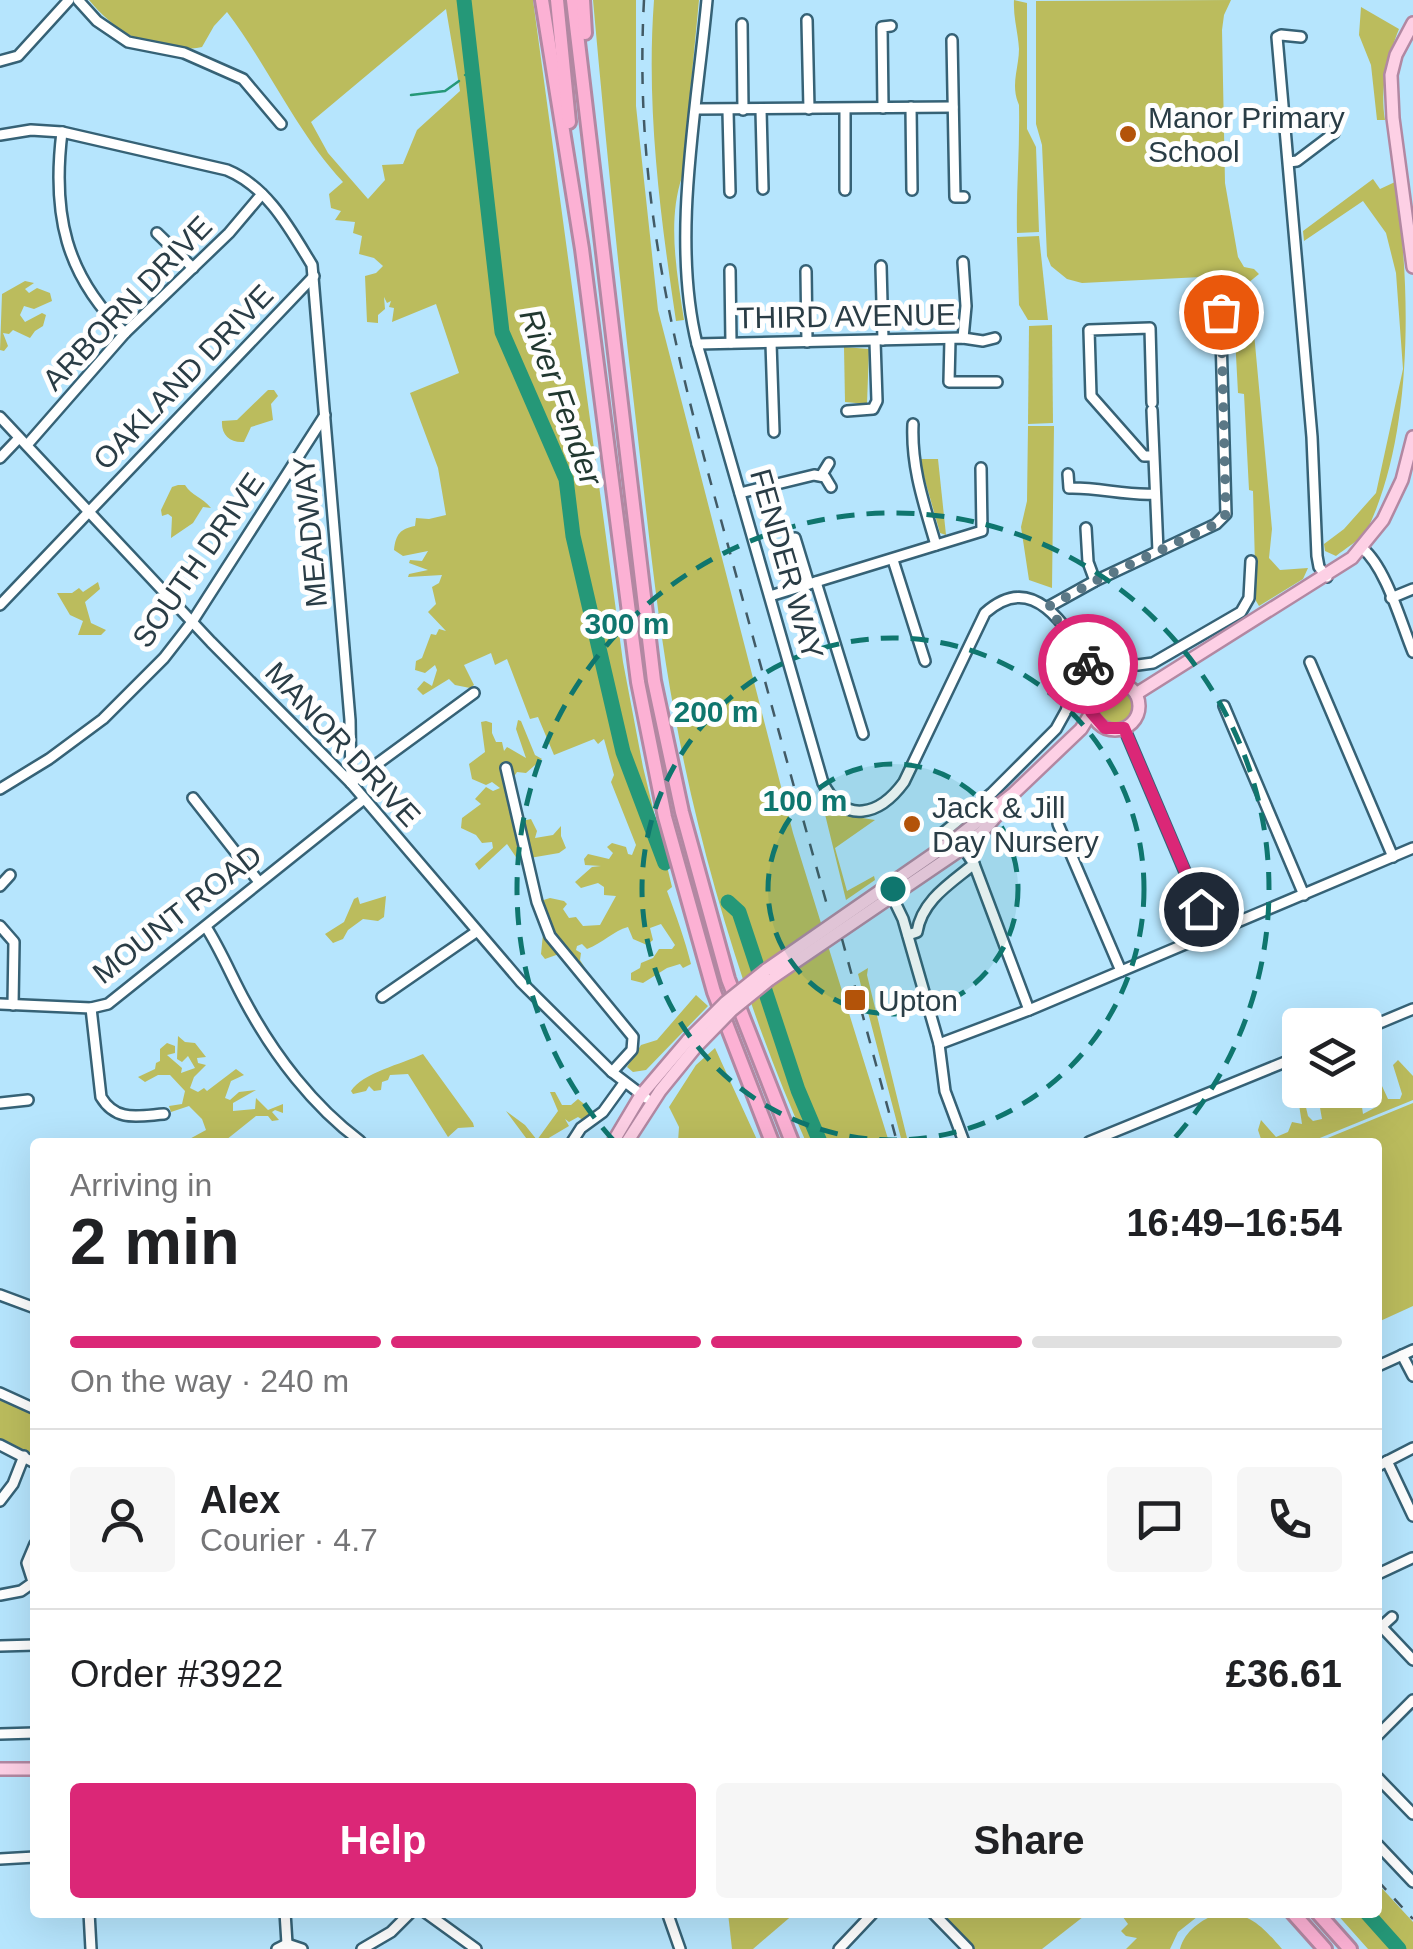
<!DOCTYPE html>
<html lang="en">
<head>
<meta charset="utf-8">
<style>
  :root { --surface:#fff; --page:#f6f6f6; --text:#202124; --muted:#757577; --line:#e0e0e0; --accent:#db2777 }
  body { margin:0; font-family:Helvetica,sans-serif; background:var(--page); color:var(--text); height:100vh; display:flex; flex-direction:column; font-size:38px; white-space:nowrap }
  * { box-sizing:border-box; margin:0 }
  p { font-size:32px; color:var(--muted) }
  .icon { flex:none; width:55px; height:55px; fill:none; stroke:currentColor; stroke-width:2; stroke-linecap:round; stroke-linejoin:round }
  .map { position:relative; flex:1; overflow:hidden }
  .side { position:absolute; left:30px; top:1138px; width:1352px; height:780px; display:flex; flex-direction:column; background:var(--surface); border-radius:10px; box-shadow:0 10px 40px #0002 }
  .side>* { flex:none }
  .tools { position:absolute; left:1282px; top:1008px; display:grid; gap:20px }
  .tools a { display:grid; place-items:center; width:100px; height:100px; border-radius:10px; background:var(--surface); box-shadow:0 10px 40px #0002; font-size:50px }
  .pin { position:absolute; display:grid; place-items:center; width:85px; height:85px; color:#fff; margin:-42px; border:5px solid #fff; border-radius:50%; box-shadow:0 2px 10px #0007 }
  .courier { position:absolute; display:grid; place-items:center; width:100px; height:100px; margin:-50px; border:8px solid #db2777; border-radius:50%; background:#fff; color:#222; box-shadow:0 2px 12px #0007 }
  .head em { font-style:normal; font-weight:700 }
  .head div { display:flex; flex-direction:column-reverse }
  .head { display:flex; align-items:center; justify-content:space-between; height:170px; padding:0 40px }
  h1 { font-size:65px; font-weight:700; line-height:75px }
  .bar { display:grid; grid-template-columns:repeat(4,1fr); gap:15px 10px; align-content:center; height:120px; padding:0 40px }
  .bar i { height:12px; border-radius:8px; background:var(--line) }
  .bar .active { background:var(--accent) }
  .bar p { grid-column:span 4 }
  .line { display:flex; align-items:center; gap:25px; padding:0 40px; border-top:2px solid var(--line) }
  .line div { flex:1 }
  .round { display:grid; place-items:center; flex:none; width:105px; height:105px; border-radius:10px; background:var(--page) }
  .primary-button { display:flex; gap:20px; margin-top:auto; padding:20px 40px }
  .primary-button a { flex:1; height:115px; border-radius:10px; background:var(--accent); color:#fff; font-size:40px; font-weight:700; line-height:115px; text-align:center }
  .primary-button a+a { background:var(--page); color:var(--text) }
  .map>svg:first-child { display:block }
</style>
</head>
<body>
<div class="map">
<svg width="1413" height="1949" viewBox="0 0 1413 1949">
  <rect width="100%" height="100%" fill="#b6e5fd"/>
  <g fill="#bbbc5d" fill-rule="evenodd">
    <path d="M89,0h444l90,662 20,105 29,120 -5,4c9,24 18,49 24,73l-8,4 -3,-4 -13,4 -24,15 -12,-3v-7l9,-5 1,-5 12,-5 6,-9h13l3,-4 -14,-21 -11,4 3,12 -6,5 -14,-6 -5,-12c-15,4 -25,16 -41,22l-5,-5 -5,2 -1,4 5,3 -1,7 5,8 -4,7 -10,-4 -12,-17 -14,5 -4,-5 2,-20 5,2 -11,-34 13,-4 14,3 3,3 -4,5 6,9 7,-1 7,9 17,-1 16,-29 -12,-1v-8l-6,-4 -17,5 -6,-6 17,-15 9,-1 -16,-1 -1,-6 4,-5 21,5 4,-6 -6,-6 5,-4 14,4 2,7 4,1 4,-10 -25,-63 3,-7 -10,-36 -6,5 -4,-5 -40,16 -16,-38 -8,2 -23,-60 -12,6 -4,-12 -27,12 10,20 -4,3 -15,-3 -6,-6 -26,16 -6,-6 7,-8 8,5 5,-16 -2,-5 -10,8 -10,-3 1,-9 6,-3 9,-24 5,1 3,-6 7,2 -18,-19 8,-8 -4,-17 7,-4 3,-8 -34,2 1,-3 19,-4 -19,-7 1,-3 12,1 6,-10 -25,5 -9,-6c2,-16 6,-21 21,-24l1,-8 13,1 17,-4 -8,-47 -28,-75 49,-20 -23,-69 -44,18 2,-14 -5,-1 2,-6 -4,2 -3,-6 1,12 -7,6v8l-11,-1 -2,-46 11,-3 7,-7 -9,-8 -15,-4 3,-18 -9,-3 2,-11 -20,-2 6,-9 -10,-3 -2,-14 14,-12c-46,-49 -75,-116 -116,-170l-13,14 -12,21c-46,9 -85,-13 -113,-47zM446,9l14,82 -43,39 -14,34 -21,1 3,15 -17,19 -40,-46 -17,-31z"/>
    <path d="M593,0h43v106l22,204 135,523 96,309h-83c-58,-129 -106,-287 -131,-426 -18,-95 -27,-191 -38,-286 -17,-143 -31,-286 -44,-430z"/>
    <path d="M654,0h45l-17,177c-15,44 -5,97 2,143l-8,1c-16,-107 -30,-213 -22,-321z"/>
    <path d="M1014,0l13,3v126l9,18 3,85 -22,1c-1,-44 3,-84 2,-128 -9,-20 0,-37 0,-56 -1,-17 -6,-32 -5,-49z"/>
    <path d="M1231,0l-7,15 -2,15 3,153 13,74 6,10 10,2 5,5 -17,14 12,45 18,196 -3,29 11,12 28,-2 -5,11 -44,27 -3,-5 -3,-110 -4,-1 -5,-96 -6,-1 -3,-56 -10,-6 -4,-55 -139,7 -15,-4 -16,-13 -4,-10 -5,-111 -6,-21v-123z"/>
    <path d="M1361,7l38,22c-12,30 -19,59 -14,91h-8l-6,-55 -12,-30z"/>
    <path d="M1373,179l7,10 15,-7c17,107 18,257 -29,350 -8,9 -20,16 -30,24l-11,-5 -1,-7 20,-15 32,-36 27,-124 -7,-96 -10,-40 -23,-32 -59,40 -1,-10z"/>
    <path d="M1039,236l9,84h-20l-9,-15 -2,-68z"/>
    <path d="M25,281l9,2 -9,6 4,4 8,-5 13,5 2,8 -18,8 -10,-3 -4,9 5,7 17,-9 4,2 -3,11 -8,5 -5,7 -17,-8 -4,4 -6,-1 5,13 -4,5 -4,-1 2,-56z"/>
    <path d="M1052,325l1,98 -25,1 1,-98z"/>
    <path d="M844,347l25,2 -2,55 -22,-2z"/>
    <path d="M268,390h6l4,6 -7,8 2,16 -22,7 -7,15c-14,1 -23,-7 -22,-21l15,-1z"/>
    <path d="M1028,426h26l-2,162 -23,-8 -8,-53 6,-26z"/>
    <path d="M919,459h19l8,76 -6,-2z"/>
    <path d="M178,485h7c7,11 17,12 26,23l-8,-1 -10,16 -22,15 1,-21 -4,-3 -6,2 -1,-6 11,-23z"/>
    <path d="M98,582l2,7 -15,13 6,21 15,7 -5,5h-23l5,-14 -13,-6 -13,-22h15l7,-5 4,4z"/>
    <circle cx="1114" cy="706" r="19"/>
    <path d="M518,720l3,1 14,34 7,4 -16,14 -9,-1 -4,6 1,40 8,3 9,-2 6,12 -2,7 18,-3 8,-9v10l5,12 -7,5 -41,7 -11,-16 -28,26 -4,-6 18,-16 -1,-6 -10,1 -6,-8 -15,-7 1,-10 19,-14 -6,-5 11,-12 7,4 7,-3 -8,-6 -6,3 -14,-6 -3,-15 16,-12 -4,-30 5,-1 6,2v10l4,9h6l2,9 3,-4 19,11 -10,-29z"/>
    <path d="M821,798l29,18 25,4 -40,28 12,43 27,-15 1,4 -29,20z"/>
    <path d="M386,896l-2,21 -6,4 -15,-2 -15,11 -5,9 -10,4 -8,-9 19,-12 10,-23 4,-2 2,7z"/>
    <path d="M868,968l-1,7 41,167h-6l-44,-168z"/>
    <path d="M696,995l12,11 -62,64 -13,2 -6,-5 14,-22 16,-5z"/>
    <path d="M178,1036l7,6 10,1 11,14 -9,1 1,5 8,2 -12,12 -4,11 8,4 6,-4 3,3 29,-22 8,6 -13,6 -6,17 5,2 9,-8 17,-2 -23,13v8l22,-2 1,-11 12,12 15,-6v9l-8,-3 -3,2 7,8 -7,1 -4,-5h-12l-30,24 -42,2 22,-12 -4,-11 -13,-13 -18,6 -2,-6 13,-2 3,-13 -15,-16h-12l-13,7 -7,-5 17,-8 1,-6 4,-2v-12l7,-6 8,3v7l-8,2 15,13 -1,5 14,-5 -7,-12 -6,6 -5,-3z"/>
    <path d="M715,1048l43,94h-80l1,-15 -10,-20 27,-42z"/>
    <path d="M423,1054l50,69 1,4 -16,1 -10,9 -40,-63 -18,1 -2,5 -6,2 -1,8 -7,1 -5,-5 -3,5 -13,3 -2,-3c11,-18 51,-27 72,-37z"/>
    <path d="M1398,1060l15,16v24l-103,42h-48l-4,-12 3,-10 15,17 12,-5 4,-10 10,2 -4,-26 6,1 4,17 5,5 9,-2 -3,-17 5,-6 10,-1 17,9 -6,-14h8l8,10 2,14 15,-8 -9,-24 -4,-3 3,-15 8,9 12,26h12l2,-5 -9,-29z"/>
    <path d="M550,1092h5l7,13h9l7,-6 16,13 -11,8 -5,-3 -9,5 -4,-3 4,7 -27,16h-13l-23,-31 19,14 12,15 21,-29z"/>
    <path d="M1413,1103v203l-35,16v-180h-60z"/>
    <path d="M0,1397l35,15v45l-35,-16z"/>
    <path d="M1378,1884l35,38v27h-45l-32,-36 42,-1z"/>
    <path d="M728,1913v-1l67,1 -42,36h-21z"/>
    <path d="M938,1913h150l-46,36h-69z"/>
    <path d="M1120,1913h82l-24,19 -8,17h-44l11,-11 -11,-2 -5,-5 7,-7z"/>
    <path d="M1218,1913c32,-1 44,13 64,36h-102c5,-19 22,-29 38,-36z"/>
  </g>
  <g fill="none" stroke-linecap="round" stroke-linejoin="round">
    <g stroke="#259878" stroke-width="2.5">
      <path d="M465,75l6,-3"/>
      <path d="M411,95l34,-4 14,-10"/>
    </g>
    <g stroke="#259878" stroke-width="15">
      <path d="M464,0l38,332 64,147 7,57 50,216 42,111"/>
      <path d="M728,902l11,10 59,178 22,52"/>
      <path d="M1366,1912l33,37"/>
    </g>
    <g stroke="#366276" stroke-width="14">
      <g id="minor">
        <path d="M78,0l19,21 31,21 56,11 59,26 38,45"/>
        <path d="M707,0c-10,108 -36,239 -10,344l126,439c22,43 57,32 81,-1l81,-169c56,-50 91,33 117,72"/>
        <path d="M807,20l2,89"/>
        <path d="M742,24l1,86"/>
        <path d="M1301,37l-20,-2 -4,2 35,400 5,119 2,11 8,10"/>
        <path d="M952,40l3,157h9"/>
        <path d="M0,61l18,-5 51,-56"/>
        <path d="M911,107l1,83"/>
        <path d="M883,108l-1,-81 9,-1"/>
        <path d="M697,109l256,-2"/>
        <path d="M845,109v81"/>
        <path d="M761,110l2,79"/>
        <path d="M728,111l2,81"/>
        <path d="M62,132c-10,82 3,143 63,201"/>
        <path d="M0,135l31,-5 31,2 165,38c41,17 63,59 85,95l38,455 1,63"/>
        <path d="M1289,162l8,-1 37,-28 1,-7"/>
        <path d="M157,233l36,35"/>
        <path d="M881,266l2,74"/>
        <path d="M730,270l1,73"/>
        <path d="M806,271l1,71"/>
        <path d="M963,338l3,-32 -3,-44"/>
        <path d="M950,339l-1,43h48"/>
        <path d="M771,343l3,89"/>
        <path d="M697,344l266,-6 20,3 12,-3"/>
        <path d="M1152,403l-2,-75 -61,2 2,66 53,60h9"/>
        <path d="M1152,410l6,141"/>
        <path d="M847,411l26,-2 4,-8 -2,-60"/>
        <path d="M0,417l211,225 140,141 170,199 91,90 34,26"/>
        <path d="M913,424c-2,43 11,80 23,121"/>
        <path d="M27,445l98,-112 104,-100 33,-39"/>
        <path d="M0,458l19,-20"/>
        <path d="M1068,474l1,14c30,-1 56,8 86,6"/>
        <path d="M821,476l8,-13"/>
        <path d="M740,493l74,-18 11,2 6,10"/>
        <path d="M1086,528l2,34 7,19"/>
        <path d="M795,538l14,46"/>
        <path d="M1362,548c24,19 39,75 51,104"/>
        <path d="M893,560l32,101"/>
        <path d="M816,582l47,152"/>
        <path d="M770,596l212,-65 -1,-63"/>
        <path d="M1391,598l22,-9"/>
        <path d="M0,605l314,-329"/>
        <path d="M1048,607l47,-26 121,-57 10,-10 -6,-213 -11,-9"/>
        <path d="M1310,662l83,195"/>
        <path d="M1224,706l80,189"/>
        <path d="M1124,728l87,205"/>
        <path d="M506,768l31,134 13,34 83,101 -1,13 -20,22"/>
        <path d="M351,783l123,-90"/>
        <path d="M0,789l49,-30 54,-40 61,-61 28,-36 133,-207"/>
        <path d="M193,798l66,84"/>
        <path d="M1058,824l63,147"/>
        <path d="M938,837l54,-44 64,-64 10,-18 14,-42 20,-12 38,8 15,-2 88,-51 8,-14 2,-37"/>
        <path d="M962,846l12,18 55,146"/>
        <path d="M0,886l10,-11"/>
        <path d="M890,892l13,27 36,125 6,47 19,51"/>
        <path d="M0,926l14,16 -1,63"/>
        <path d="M206,927c16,25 26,51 40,76 28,52 67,103 114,138"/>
        <path d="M908,935l9,-3c5,-32 34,-49 57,-68"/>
        <path d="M382,997l94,-65"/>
        <path d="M0,1004l91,4 17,-4 256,-205"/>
        <path d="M91,1008l10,89c15,25 36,19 63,17"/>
        <path d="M1365,1029l48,-20"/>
        <path d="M939,1044l90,-34 384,-162"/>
        <path d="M0,1103l28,-3"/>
        <path d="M572,1142l9,-14 22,-16 21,-29"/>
        <path d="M1089,1142l211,-86"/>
        <path d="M0,1295l35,13"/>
        <path d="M1402,1355l11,21"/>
        <path d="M1378,1366l35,-16"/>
        <path d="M0,1393l35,16"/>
        <path d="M0,1445l35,18"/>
        <path d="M1387,1461l26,55"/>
        <path d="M1378,1466l35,-18"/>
        <path d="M0,1501l13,-17 11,-28"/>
        <path d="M35,1544l-8,19 8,25"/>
        <path d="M1378,1574l34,-16"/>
        <path d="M0,1595l21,-4 10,-7"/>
        <path d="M1378,1623l35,37"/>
        <path d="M1381,1627l11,-10"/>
        <path d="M0,1646l35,-1"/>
        <path d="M0,1734l35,-1"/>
        <path d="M1378,1735l35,-35"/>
        <path d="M1378,1778l35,36"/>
        <path d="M1378,1845l35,37"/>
        <path d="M0,1859l35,-2"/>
        <path d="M89,1912l2,37"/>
        <path d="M285,1912l2,32"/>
        <path d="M425,1912l51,37"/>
        <path d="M667,1912l13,37"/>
        <path d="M932,1912l36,37"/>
        <path d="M277,1949l10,-5 15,5"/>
        <path d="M362,1949l29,-17 20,-20"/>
        <path d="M839,1949l35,-37"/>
      </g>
    </g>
    <g stroke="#b288a2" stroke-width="16">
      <g id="major">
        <path d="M1413,23l-17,32 -5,20 2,43 20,149"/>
        <circle cx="1115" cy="706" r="24"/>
        <path d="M1136,694l216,-136 31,-38 19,-40 11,-43"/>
        <path d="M766,970l189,-131 59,-46 67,-64 10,-16"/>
        <path d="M769,980l194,-132 20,-17 23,-26"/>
        <path d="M613,1142l28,-47 47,-55"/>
        <path d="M627,1142l33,-51 35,-43"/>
        <path d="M0,1769h35"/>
      </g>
    </g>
    <g stroke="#b288a2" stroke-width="18">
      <g id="highway">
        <path d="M542,0l40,249 56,433 27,135 49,175 58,150"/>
        <path d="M557,0l12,122"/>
        <path d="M573,0l81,681 28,131 46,167 64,163"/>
        <path d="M583,0l2,33"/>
        <path d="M1292,1912l33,37"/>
        <path d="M1317,1912l33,37"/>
      </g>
    </g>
    <use href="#minor" stroke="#fff" stroke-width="9"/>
    <use href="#major" stroke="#fdd0e5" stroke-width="11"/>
    <use href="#highway" stroke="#fcb1d4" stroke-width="12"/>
    <g stroke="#425a65" stroke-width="2.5" stroke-dasharray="12 12" stroke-linecap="butt">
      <path d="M644,0c-11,203 35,368 88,560 32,118 64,235 97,352"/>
      <path d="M842,939l55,203"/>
      <path d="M1378,1881l35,38"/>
    </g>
    <g stroke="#b288a2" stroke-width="16" stroke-linecap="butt">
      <g id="major-bridge">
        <path d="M688,1040l38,-38 40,-32"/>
        <path d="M695,1048l37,-38 37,-30"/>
      </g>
    </g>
    <use href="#major-bridge" stroke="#fdd0e5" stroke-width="11"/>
  </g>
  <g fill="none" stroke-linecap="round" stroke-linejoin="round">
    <path stroke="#5b7886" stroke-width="10" stroke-dasharray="0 18" d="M1088,664l-40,-57 47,-26 121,-57 10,-10 -5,-202"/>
    <path stroke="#db2777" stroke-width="12" d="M1088,664l14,21 -10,12 -1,15 14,16h19l77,181"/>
  </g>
  <circle cx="893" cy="889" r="125" fill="#0f766e" fill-opacity=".12"/>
  <g fill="none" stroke="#0f766e" stroke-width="5" stroke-dasharray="18 12">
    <circle cx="893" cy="889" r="125"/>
    <circle cx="893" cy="889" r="251"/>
    <path d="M614 1141A376 376 0 1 1 1172 1141"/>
  </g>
  <g fill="#b35309" stroke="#fefefe" stroke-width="4">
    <circle cx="1128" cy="134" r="10"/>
    <circle cx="912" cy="824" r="10"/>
    <rect x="843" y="988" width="24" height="24" rx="5"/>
  </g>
  <g text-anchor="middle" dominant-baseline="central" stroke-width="10" stroke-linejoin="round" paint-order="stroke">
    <g font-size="30" fill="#2a3d46" stroke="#fefefe" text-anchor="start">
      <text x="1148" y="117">Manor Primary<tspan x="1148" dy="34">School</tspan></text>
      <text x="932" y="807">Jack &amp; Jill<tspan x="932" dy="34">Day Nursery</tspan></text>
      <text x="878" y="1000">Upton</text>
    </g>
    <g font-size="30" fill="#2a3d46" stroke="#fefefe">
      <text transform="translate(127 303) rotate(-46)">ARBORN DRIVE</text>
      <text transform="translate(846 316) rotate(-1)">THIRD AVENUE</text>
      <text transform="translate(183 377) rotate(-46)">OAKLAND DRIVE</text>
      <text transform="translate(310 532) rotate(-95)">MEADWAY</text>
      <text transform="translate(198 560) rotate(-55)">SOUTH DRIVE</text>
      <text transform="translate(787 564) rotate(74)">FENDER WAY</text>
      <text transform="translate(343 744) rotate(47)">MANOR DRIVE</text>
      <text transform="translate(177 914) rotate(-38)">MOUNT ROAD</text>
    </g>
    <g font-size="32" font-style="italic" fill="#213830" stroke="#fefefe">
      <text transform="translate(561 397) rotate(70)">River Fender</text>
    </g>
  </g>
  <circle cx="893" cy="889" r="15" fill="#0f766e" stroke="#fefefe" stroke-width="5"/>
  <g font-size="30" text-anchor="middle" font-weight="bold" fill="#0f766e" stroke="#fefefe" stroke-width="10" stroke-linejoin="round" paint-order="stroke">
    <text x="627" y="634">300 m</text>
    <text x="716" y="722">200 m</text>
    <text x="805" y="811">100 m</text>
  </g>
</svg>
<div class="tools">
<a><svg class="icon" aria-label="layers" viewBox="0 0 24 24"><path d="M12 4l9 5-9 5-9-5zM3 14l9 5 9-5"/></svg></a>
</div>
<div class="pin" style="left:1221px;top:312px;background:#ea580c"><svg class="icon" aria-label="bag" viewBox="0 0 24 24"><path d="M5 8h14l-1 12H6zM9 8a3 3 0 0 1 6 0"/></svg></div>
<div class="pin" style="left:1201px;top:909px;background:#1f2937"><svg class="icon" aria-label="home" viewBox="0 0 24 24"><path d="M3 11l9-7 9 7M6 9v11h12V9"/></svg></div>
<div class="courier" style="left:1088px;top:664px"><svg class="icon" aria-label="bike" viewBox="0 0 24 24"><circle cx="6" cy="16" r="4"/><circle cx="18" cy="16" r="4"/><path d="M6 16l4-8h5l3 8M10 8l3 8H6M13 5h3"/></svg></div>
<section class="side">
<div class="head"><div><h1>2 min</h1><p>Arriving in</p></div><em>16:49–16:54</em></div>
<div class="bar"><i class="active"></i><i class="active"></i><i class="active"></i><i></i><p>On the way · 240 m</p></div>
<div class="line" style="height:180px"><a class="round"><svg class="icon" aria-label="person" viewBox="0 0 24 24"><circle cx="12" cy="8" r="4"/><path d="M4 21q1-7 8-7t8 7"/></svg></a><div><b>Alex</b><p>Courier · 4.7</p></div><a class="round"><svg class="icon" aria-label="chat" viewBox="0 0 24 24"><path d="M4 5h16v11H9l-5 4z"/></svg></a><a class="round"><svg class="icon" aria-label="phone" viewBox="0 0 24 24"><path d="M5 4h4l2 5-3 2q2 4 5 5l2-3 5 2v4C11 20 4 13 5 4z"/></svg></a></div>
<div class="line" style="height:130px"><div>Order #3922</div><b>£36.61</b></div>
<div class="primary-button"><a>Help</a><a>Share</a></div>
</section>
</div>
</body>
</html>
